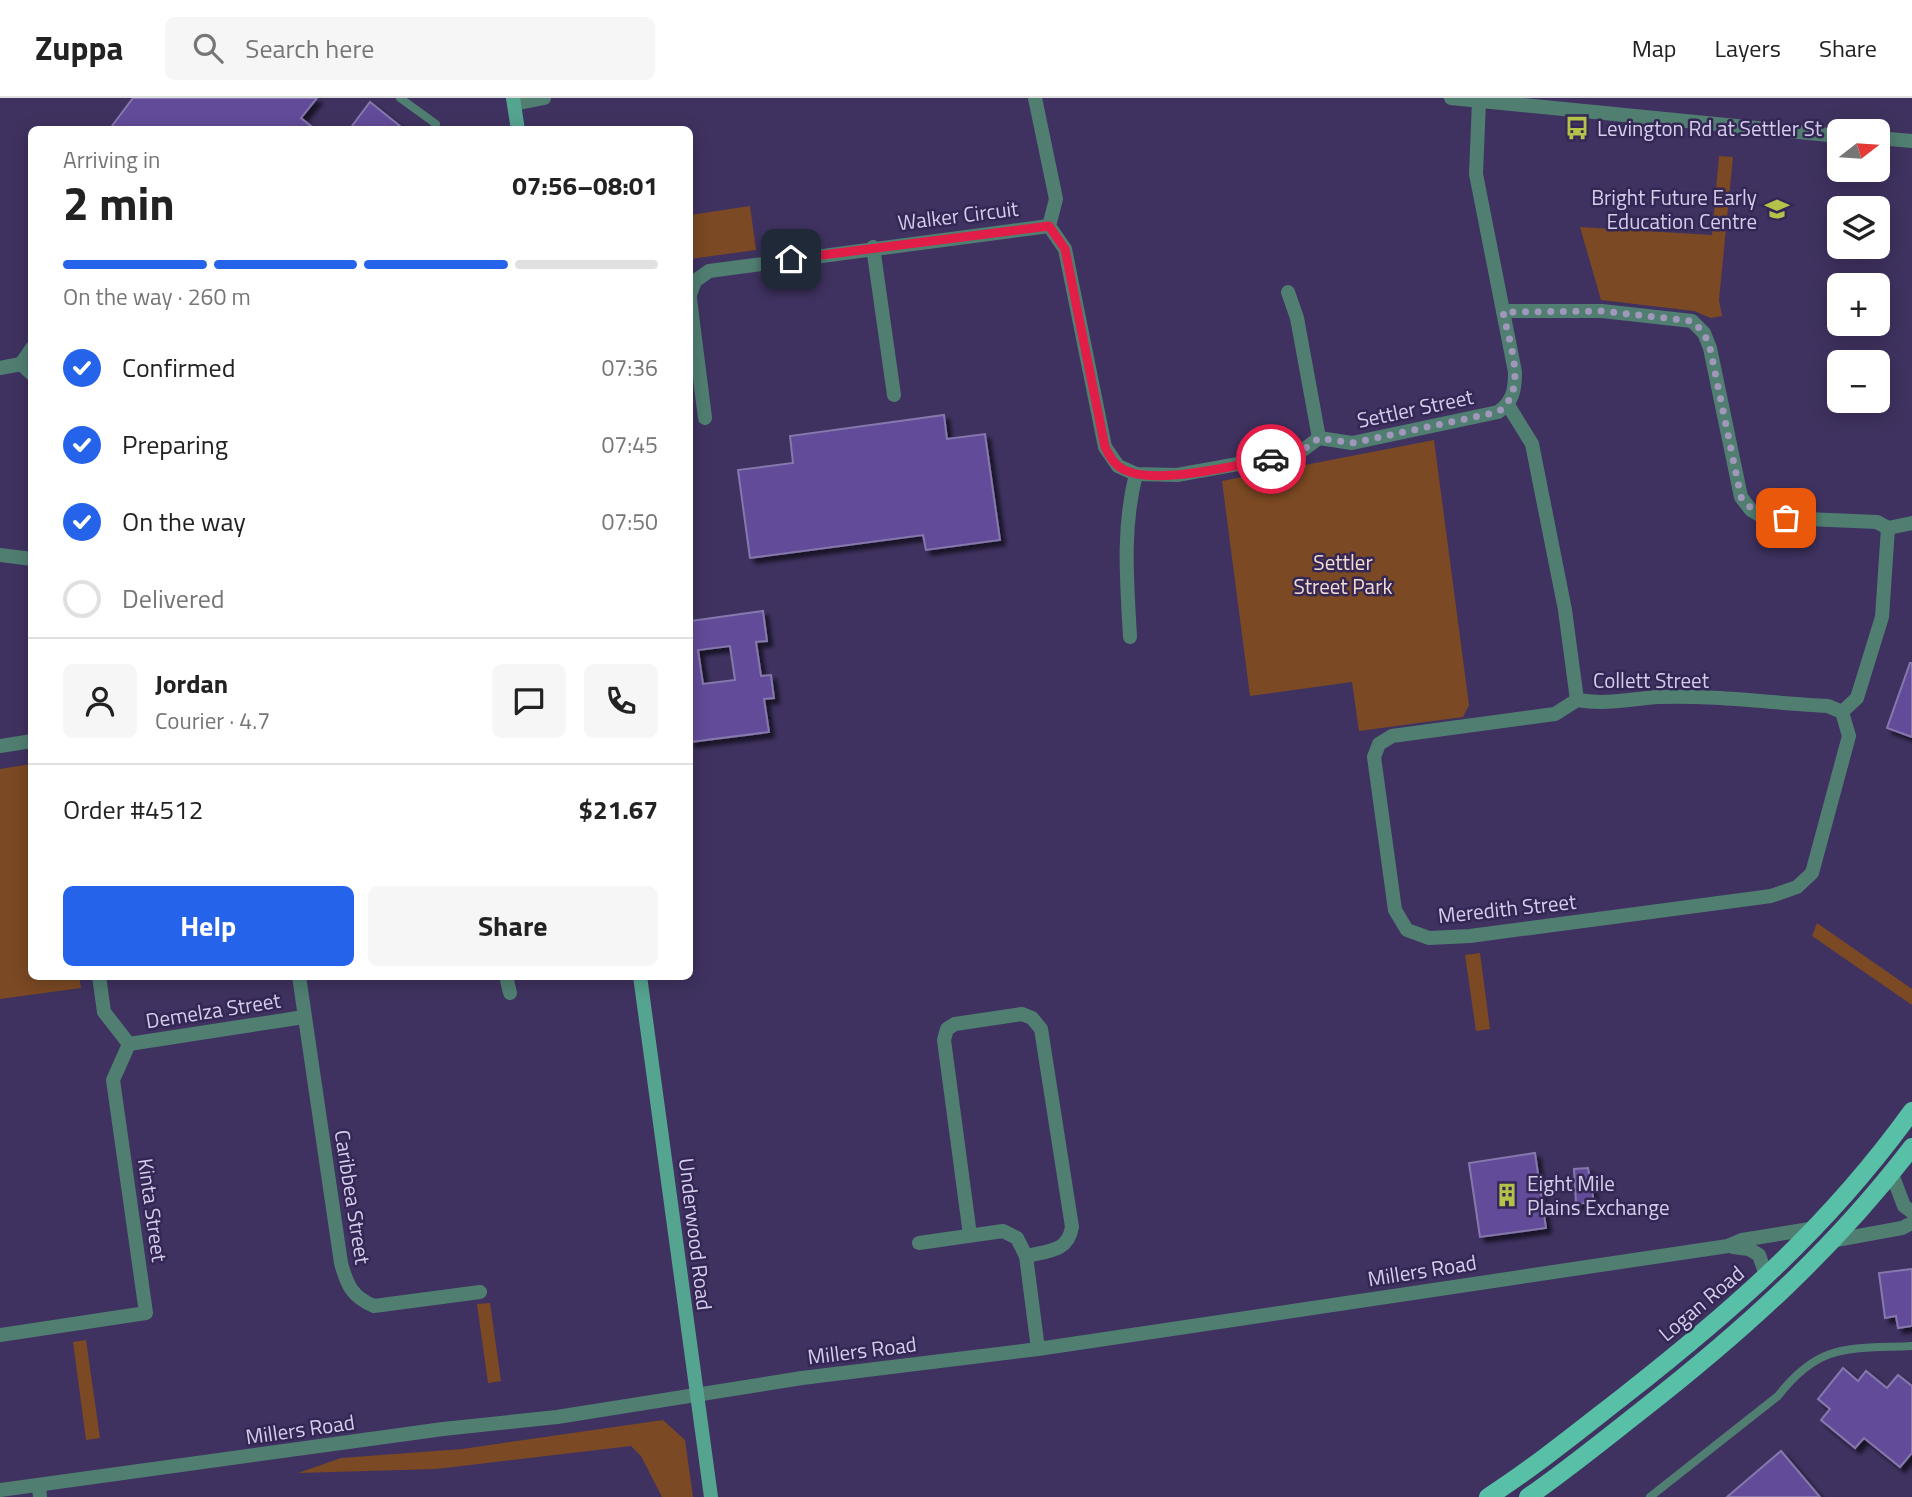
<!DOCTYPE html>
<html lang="en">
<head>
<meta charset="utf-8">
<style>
  :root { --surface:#fff; --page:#f6f6f6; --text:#222; --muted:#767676; --line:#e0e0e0; --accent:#2563eb }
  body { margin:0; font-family:"Titillium Web",sans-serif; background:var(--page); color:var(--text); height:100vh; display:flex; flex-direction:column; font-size:26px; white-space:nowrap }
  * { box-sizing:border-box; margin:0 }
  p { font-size:23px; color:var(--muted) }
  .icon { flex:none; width:38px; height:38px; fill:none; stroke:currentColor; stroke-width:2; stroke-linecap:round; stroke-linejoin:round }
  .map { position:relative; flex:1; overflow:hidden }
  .details { position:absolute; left:28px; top:28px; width:665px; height:854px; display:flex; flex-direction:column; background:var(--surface); border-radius:10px; box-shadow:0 4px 18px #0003 }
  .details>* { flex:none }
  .needle { width:46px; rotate:73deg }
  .controls { position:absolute; left:1827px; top:21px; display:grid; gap:14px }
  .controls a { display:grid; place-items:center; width:63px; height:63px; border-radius:10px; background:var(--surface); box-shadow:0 4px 18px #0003; font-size:35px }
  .pin { position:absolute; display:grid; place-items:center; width:60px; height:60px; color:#fff; margin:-30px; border-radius:14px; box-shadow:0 4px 10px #0006 }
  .courier { position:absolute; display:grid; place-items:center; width:70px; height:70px; margin:-35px; border:5px solid #e11d48; border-radius:50%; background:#fff; color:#222; box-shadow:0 2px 9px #0007 }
  .overview em { font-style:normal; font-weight:700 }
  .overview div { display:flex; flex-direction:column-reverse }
  .overview { display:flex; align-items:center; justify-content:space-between; height:119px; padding:0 35px }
  h1 { font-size:46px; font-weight:700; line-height:52px }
  .bar { display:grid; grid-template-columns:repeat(4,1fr); gap:10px 7px; align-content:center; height:84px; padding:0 35px }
  .bar i { height:9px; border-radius:5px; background:var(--line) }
  .bar .active { background:var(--accent) }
  .bar p { grid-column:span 4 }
  .line { display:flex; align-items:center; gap:18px; padding:0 35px; border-top:2px solid var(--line) }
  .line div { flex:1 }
  .round { display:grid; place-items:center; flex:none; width:74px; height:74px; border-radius:10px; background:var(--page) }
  ol { padding:0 35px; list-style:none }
  li { display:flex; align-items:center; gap:21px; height:77px }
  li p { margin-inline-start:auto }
  li .icon { padding:7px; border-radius:50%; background:var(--accent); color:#fff; stroke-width:4 }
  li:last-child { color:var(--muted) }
  li i { width:38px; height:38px; border:4px solid var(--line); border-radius:50% }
  .primary-button { display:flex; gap:14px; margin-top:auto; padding:14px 35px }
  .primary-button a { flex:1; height:80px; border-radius:10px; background:var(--accent); color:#fff; font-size:28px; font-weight:700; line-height:80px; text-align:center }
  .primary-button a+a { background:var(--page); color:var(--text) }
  header { display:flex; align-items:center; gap:42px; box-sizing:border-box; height:98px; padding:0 35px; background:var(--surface); border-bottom:2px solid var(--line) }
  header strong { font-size:33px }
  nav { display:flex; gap:38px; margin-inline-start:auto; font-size:24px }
  .search { width:490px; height:63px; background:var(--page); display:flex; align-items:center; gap:18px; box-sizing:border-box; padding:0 24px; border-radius:10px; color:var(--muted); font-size:26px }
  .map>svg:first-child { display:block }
</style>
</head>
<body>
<header>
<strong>Zuppa</strong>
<div class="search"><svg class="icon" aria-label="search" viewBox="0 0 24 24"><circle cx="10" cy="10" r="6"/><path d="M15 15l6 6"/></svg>Search here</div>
<nav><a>Map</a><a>Layers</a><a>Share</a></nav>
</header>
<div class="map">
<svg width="1912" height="1399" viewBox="0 0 1912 1399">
  <defs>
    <filter id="shadow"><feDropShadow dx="5" dy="5" stdDeviation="2" flood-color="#0009"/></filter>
  </defs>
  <rect width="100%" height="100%" fill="#3f3260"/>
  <g fill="#7b4923">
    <path d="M1719,58l14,1 -14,143 3,16 -11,2 -17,-7 -93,-11 -21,-73 132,8z"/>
    <path d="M750,108l6,44 -66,9v-44z"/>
    <path d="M1434,342l35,265 -6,12 -104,14 -7,-49 -102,14 -28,-215z"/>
    <path d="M31,666l1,212 47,1 2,11 -81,11v-230z"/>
    <path d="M1817,825l95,66v16l-100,-69z"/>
    <path d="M1480,855l10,76 -14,2 -11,-76z"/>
    <path d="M490,1205l11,78 -13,2 -11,-79z"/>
    <path d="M86,1242l14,98 -14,2 -13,-98z"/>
    <path d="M663,1322l22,20 8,57h-31l-21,-41 -10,-10 -195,23 -138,4 43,-15 121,-9z"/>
  </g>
  <g fill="#624b99" stroke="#8578ad" stroke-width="2" fill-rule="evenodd" filter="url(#shadow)">
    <path d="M133,0h184l-16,20 15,12h-207z"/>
    <path d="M370,4l35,28h-56z"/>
    <path d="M944,317l3,24 38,-5 15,106 -74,10 -3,-15 -173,23 -12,-88 55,-7 -3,-27z"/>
    <path d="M763,513l4,30 -11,1 5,34 10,-1 3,23 -10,1 5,33 -79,10v-121zM730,548l5,34 -32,4 -5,-34z"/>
    <path d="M1910,565h2v74l-25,-9z"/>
    <path d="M1535,1055l11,75 -66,9 -11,-74z"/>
    <path d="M1588,1070l6,34 -18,2 -2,-35z"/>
    <path d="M1912,1171v57l-14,2 -2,-12 -11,2 -6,-45z"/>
    <path d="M1843,1270l15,13 8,-10 21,17 11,-13 14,11v67l-12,14 -36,-29 -9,10 -34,-28 9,-11 -12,-10z"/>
    <path d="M1781,1353l39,46h-93z"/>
  </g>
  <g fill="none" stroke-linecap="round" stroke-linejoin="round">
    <g stroke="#507f72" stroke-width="8">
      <path d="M400,0l36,26 -3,6"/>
      <path d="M1650,1399l128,-101c42,-54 71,-47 134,-50"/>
    </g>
    <g stroke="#507f72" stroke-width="14">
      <path d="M1035,0l21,101 -7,27 16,23 40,198 13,19 18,8 41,1 122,-22 20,-15 33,5 146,-31c15,-10 17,-22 17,-40l-39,-198 3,-73"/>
      <path d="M873,149l21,148"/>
      <path d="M1288,194l9,26 22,120"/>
      <path d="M690,197l5,-14 14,-10 340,-45"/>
      <path d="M690,201l15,119"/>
      <path d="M1503,213h99l90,10 12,12 6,15 31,149 10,13 12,7 114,5 11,6 24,-5"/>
      <path d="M32,250l-11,16 11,10"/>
      <path d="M0,270l21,-4"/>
      <path d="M1508,307l24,39 33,166 12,90c29,5 53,-1 82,-3 55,-2 113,6 169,9l14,6 7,24 -37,137 -15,14 -26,9 -301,40 -41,2 -22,-8 -12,-20 -21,-153 5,-13 13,-8 163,-22 22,-14"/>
      <path d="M0,457l32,4"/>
      <path d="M1130,539c-3,-56 -8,-108 6,-163"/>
      <path d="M1842,614l15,-14 25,-81 6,-89"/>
      <path d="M0,648l32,-5"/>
      <path d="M299,878l42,287c6,22 11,34 33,43l106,-14"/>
      <path d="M506,878l4,17"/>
      <path d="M129,946l175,-27"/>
      <path d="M1892,1076l12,32 8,6"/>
      <path d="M970,1137l-26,-195 3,-11 8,-5 67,-10 10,4 9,11 31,198c-4,25 -24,24 -46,29"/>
      <path d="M1836,1142l66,-12 10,-5"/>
      <path d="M919,1145l84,-12 14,7 9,18 12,93"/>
      <path d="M0,1237l146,-22 -33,-233 16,-36 -25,-32 -5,-36"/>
      <path d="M39,1388l1,11"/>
    </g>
    <g stroke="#507f72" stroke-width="14">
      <path d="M1451,0l388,38"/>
      <path d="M514,6l30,-6"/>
      <path d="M1878,40l34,3"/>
      <path d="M1733,1149l16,2 10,6 8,23"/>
      <path d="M0,1392l443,-61 114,-12 245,-39 236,-29 690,-103 14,-6 74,-12"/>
    </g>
    <g stroke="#55a490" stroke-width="14">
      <path d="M513,0l5,32"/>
      <path d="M640,878l71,521"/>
    </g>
    <g stroke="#57c0a7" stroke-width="18">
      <path d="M1488,1399c48,-31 92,-67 137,-102 111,-87 204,-169 287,-284"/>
      <path d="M1528,1399c39,-27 77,-58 114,-87 101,-79 192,-161 270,-263"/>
    </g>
  </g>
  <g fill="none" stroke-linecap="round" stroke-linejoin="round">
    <path stroke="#a097ba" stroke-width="7" stroke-dasharray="0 12.6" d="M1271,361l28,-6 20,-15 33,5 146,-31c31,-22 11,-69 5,-100l99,-1 90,10 12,12 6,15 31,149c14,18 24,20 45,21"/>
    <path stroke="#e11d48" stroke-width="9" d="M791,161l258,-33 16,23 40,198c3,6 7,14 12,18 27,25 120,-1 154,-6"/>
  </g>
  <defs>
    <g id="bus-bare" transform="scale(1.89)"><path d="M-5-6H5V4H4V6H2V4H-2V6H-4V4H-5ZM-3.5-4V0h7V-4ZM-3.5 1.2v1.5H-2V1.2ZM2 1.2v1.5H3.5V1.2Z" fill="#b5c24a" stroke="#352755" stroke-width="2.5" paint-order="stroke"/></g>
    <g id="school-bare" transform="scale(1.89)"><path d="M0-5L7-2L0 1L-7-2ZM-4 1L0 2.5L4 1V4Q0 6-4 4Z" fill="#b5c24a" stroke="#352755" stroke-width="2.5" paint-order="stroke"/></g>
    <g id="building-bare" transform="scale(1.89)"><path d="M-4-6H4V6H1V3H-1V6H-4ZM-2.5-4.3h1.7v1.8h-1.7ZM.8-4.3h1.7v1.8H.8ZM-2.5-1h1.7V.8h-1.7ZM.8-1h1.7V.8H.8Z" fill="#b5c24a" stroke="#352755" stroke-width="2.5" paint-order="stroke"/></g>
  </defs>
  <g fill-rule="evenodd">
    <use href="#bus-bare" x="1577" y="30"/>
    <use href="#school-bare" x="1777" y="111"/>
    <use href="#building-bare" x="1507" y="1097"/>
  </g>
  <g text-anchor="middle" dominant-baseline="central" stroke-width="5" stroke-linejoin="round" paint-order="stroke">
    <g font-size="21" fill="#d4ceeb" stroke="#352755" text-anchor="start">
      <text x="1597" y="30">Levington Rd at Settler St</text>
      <text x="1757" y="99" text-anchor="end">Bright Future Early<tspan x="1757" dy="24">Education Centre</tspan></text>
      <text x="1527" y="1085">Eight Mile<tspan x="1527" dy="24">Plains Exchange</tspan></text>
    </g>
    <g font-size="21" fill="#d4ceeb" stroke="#352755">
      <text transform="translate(958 117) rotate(-7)">Walker Circuit</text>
      <text transform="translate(1415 310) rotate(-12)">Settler Street</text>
      <text x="1651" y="582">Collett Street</text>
      <text transform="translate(1507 810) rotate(-6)">Meredith Street</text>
      <text transform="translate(213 912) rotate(-9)">Demelza Street</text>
      <text transform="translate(353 1099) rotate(81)">Caribbea Street</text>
      <text transform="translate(153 1112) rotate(82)">Kinta Street</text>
      <text transform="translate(696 1136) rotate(83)">Underwood Road</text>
      <text transform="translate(1422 1172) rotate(-9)">Millers Road</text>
      <text transform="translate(1701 1205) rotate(-40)">Logan Road</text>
      <text transform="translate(862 1252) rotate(-7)">Millers Road</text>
      <text transform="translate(300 1331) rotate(-8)">Millers Road</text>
    </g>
    <g font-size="21" fill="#f3ddcf" stroke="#352755">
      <text x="1343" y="464">Settler<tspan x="1343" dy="24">Street Park</tspan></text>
    </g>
  </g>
</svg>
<div class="controls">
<a><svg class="needle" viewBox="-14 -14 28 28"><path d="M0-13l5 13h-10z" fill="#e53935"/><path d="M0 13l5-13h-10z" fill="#767676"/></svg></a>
<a><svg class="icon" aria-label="layers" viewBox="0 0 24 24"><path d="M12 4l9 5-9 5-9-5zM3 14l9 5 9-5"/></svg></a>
<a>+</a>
<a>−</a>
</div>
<div class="pin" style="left:1786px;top:420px;background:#ea580c"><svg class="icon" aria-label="bag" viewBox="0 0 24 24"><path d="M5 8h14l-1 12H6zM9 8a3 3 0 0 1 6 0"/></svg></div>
<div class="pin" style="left:791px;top:161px;background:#1f2937"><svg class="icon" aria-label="home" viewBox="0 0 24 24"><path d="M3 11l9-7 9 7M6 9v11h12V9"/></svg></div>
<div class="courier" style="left:1271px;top:361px"><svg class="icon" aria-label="car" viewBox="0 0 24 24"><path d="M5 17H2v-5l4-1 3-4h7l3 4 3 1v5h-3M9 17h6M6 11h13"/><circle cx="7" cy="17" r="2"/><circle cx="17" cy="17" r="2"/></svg></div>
<section class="details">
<div class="overview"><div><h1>2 min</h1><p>Arriving in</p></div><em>07:56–08:01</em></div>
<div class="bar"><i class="active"></i><i class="active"></i><i class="active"></i><i></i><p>On the way · 260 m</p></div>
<ol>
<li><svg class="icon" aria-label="check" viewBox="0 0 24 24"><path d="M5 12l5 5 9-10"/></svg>Confirmed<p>07:36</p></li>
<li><svg class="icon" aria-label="check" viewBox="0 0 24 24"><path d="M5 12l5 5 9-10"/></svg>Preparing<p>07:45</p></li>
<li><svg class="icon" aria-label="check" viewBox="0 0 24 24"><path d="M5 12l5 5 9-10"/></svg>On the way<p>07:50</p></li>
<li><i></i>Delivered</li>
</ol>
<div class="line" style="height:126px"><a class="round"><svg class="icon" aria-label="person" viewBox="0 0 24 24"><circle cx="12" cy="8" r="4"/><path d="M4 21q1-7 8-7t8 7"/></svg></a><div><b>Jordan</b><p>Courier · 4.7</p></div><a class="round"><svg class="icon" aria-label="chat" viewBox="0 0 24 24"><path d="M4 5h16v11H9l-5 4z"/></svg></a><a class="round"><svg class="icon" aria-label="phone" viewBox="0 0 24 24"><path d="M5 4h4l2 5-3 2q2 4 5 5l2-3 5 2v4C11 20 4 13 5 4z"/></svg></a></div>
<div class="line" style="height:91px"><div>Order #4512</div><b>$21.67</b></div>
<div class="primary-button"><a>Help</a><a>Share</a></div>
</section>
</div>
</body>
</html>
